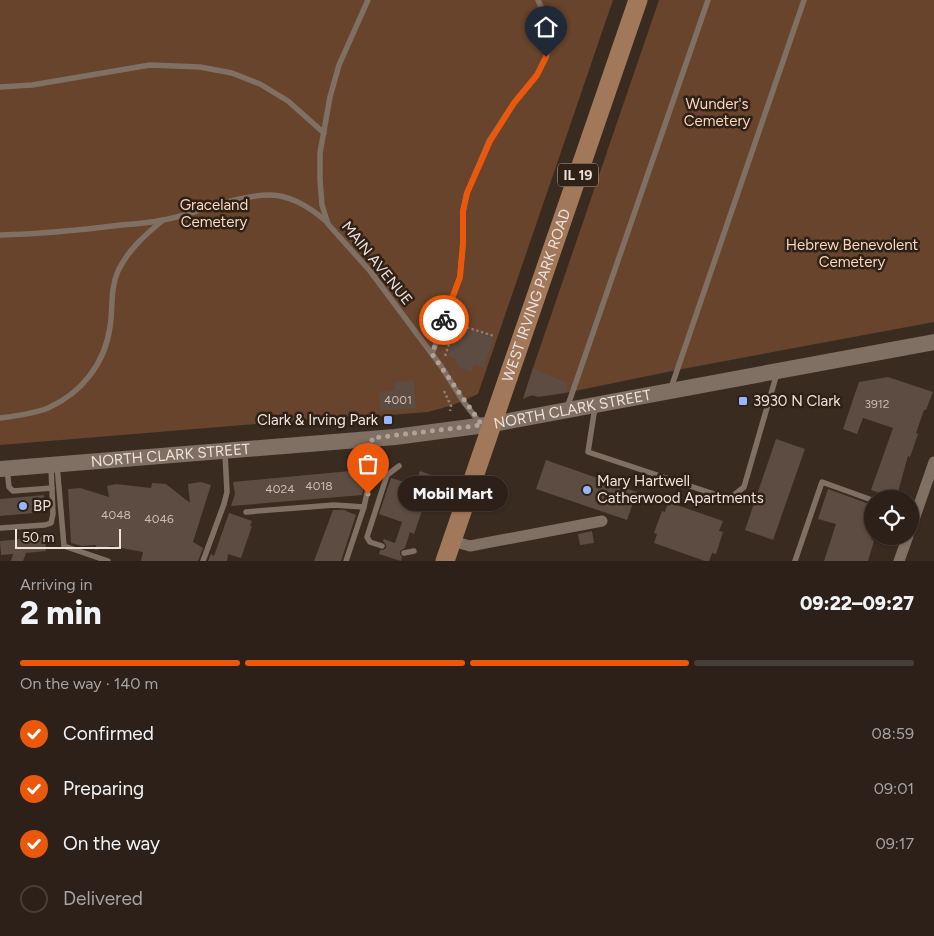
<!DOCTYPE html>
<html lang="en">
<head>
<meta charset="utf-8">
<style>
  :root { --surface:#2c2019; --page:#382d26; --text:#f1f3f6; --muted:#a6a3a2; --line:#483e38; --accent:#ea580c }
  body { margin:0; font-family:Figtree,sans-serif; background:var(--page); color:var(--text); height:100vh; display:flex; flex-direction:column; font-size:19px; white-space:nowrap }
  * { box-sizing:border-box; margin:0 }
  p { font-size:16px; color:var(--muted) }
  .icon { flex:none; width:28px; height:28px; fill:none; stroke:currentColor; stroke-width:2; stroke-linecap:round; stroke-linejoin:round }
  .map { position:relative; height:561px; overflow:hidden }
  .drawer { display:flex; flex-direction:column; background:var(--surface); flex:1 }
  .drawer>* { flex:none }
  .fabs { position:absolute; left:864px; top:490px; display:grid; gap:10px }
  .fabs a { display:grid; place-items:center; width:55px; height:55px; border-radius:50%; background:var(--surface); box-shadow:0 1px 4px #0004,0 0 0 1px var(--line); font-size:25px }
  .scale { position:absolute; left:15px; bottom:12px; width:106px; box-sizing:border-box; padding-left:5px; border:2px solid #ede2dc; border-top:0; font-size:14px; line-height:18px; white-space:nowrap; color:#ede2dc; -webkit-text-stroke:4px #302117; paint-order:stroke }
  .pin { position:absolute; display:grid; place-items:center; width:42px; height:42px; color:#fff; margin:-51px -21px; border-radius:50% 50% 50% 0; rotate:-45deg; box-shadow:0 0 5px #0007 }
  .pin .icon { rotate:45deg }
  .courier { position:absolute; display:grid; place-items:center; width:50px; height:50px; margin:-25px; border:4px solid #ea580c; border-radius:50%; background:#fff; color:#222; box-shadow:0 1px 6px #0007 }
  .bubble { position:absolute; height:35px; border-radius:18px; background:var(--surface); box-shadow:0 1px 4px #0004,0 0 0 1px var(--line); font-size:16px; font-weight:800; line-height:35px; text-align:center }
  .head em { font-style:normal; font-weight:800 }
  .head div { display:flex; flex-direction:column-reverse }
  .head { display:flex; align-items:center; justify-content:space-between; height:85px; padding:0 20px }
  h1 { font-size:32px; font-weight:800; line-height:38px }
  .bar { display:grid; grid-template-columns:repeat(4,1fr); gap:8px 5px; align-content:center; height:60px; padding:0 20px }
  .bar i { height:6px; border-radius:4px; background:var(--line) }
  .bar .selected { background:var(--accent) }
  .bar p { grid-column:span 4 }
  ol { padding:0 20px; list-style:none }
  li { display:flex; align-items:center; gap:15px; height:55px }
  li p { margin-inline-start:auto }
  li .icon { padding:5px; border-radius:50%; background:var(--accent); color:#fff; stroke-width:4 }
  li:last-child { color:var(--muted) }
  li i { width:28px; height:28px; border:2px solid var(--line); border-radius:50% }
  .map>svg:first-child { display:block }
</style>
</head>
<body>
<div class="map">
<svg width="934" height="561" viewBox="0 0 934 561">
  <rect width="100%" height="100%" fill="#3a2b21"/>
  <g fill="#67442b">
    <path d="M0,0h613l-135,394 -25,11 -25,7 -50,4 -1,-2 -377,31z"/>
    <path d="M659,0h275v322l-257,48 -112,23 -39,3 -1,-3 8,-25z"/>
  </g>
  <g fill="#5c4c41">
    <path d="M457,326l37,12 -10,30 -10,-3 -2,7 -15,-5 1,-3 -4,-1 2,-4 -8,-3z"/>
    <path d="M533,368l34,15 1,5 -3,5 -27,4 -6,-2 -9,4z"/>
    <path d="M888,377l45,15 -7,18h-2l-8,23 2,1 -8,23 -2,-1 -12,43 -25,-9 22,-62 -30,-10 -6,16 -14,-5 16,-47z"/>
    <path d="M414,380l2,28 -36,3 -1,-19 16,-2 -1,-8z"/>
    <path d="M776,439l29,10 -32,91 -28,-10z"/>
    <path d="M546,460l91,32 -10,28 -91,-31z"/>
    <path d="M350,471h12l2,16 -2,8 -131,11 4,-12 -2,-12z"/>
    <path d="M420,471l14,5 -20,58 -4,-2 -5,16 -5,3v3l2,3 -1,4 -22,-7 1,-4h3l3,-2v-3l-3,-4 1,-2 11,4 7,-21 -23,-8 12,-36 24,7z"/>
    <path d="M201,482l10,3 -18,57 10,6 -5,13h-57l2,-9 -32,-6 -16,4 1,-5 -14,1 -11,-3 -3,-54 12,-1 29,9 -2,-11 9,-2 35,4 1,-5 14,1 24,19 -2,-19z"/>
    <path d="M828,489l44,16v32l-1,2 3,2 -6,20h-44l12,-37 -18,-5z"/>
    <path d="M44,495l2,17 -46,4v-17z"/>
    <path d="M668,502l55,19 -4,10 4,1 -7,22 -4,-1 -3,8h-4l-51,-18 3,-9 -3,-1 8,-22 3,1z"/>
    <path d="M333,510h11l12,5 -15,46h-27z"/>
    <path d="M229,513l23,8 -2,5h2l-11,32 -13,-4 -1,7h-19l3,-7 3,2z"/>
    <path d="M592,531l2,12 -14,2 -2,-11z"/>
    <path d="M45,537l1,14 -20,2 -3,8h-12l2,-7 -12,1 -1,-14z"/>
  </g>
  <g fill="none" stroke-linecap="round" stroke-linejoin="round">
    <g stroke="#8c7f77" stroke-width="2.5" stroke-dasharray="2.5 2.5" stroke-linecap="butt">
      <path d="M445,356l11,-32 38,12"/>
      <path d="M444,391l7,15 -1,5"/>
    </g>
    <g stroke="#806f63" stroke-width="5.5">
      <path d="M368,0l-29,65 -9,32 -10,56v27l2,25 6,19 42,47 71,95 22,35 17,22"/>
      <path d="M0,87l32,-2 118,-20 50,2 32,6 28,11 28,17 36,32"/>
      <path d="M0,235c41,-1 81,-5 121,-10 14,-1 28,-2 42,-5 33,-6 73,-25 107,-25 22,0 41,13 57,27"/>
      <path d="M432,354l28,-77 3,-34v-32l4,-18 22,-52 25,-38 23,-28 9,-18 4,-16 -2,-19 -10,-22"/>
      <path d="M671,388l133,-388"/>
      <path d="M595,407l-7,45 132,44h13l11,-9 33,-114"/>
      <path d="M567,408l141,-408"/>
      <path d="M0,418c16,-2 33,-4 48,-10 34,-15 57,-45 62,-81 3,-18 0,-38 8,-56 10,-21 27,-36 45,-51"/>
      <path d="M57,465l7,81 44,15"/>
      <path d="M7,469l2,18 4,4 39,-3"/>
      <path d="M246,512l88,-7 30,2 7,-33 1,-33"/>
      <path d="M0,528l45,-3 6,-2 2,-9 -2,-47"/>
      <path d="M382,546l-12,-4 -3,-5 20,-62 12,-9"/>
      <path d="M404,553l10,-2"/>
      <path d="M203,561l21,-57 3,-12 -2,-39"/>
      <path d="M346,561l18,-54"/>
      <path d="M795,561l27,-79 50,18"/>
    </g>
    <g stroke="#806f63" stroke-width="11">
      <path d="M910,531l24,-69"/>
      <path d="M452,541l18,5 132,-25"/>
      <path d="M899,561l9,-25"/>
    </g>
    <path stroke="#806f63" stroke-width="16" id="s1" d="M0,469l395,-32 98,-13 441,-82"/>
    <path stroke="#a2785b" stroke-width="19" id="s2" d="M445,561l193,-561"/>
  </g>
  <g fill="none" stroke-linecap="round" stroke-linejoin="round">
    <path stroke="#aea29b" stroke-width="5" stroke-dasharray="0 9" d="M368,494l3,-20 1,-36 110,-13 -50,-71 12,-34"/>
    <path stroke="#ea580c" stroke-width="6" d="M444,320l16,-43 3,-34v-32l4,-18 23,-52 24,-38 23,-28 9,-18"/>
  </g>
  <g fill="#97b6fd" stroke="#302117" stroke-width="2">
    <rect x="738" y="396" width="10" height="10" rx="2.5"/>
    <rect x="383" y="415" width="10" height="10" rx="2.5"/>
    <circle cx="587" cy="490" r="5"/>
    <circle cx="23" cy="506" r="5"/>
  </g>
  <g text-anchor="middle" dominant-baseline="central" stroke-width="5" stroke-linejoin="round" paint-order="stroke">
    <g font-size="12" fill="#c9bcb5">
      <text x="398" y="400">4001</text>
      <text x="877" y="404">3912</text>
      <text x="319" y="486">4018</text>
      <text x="280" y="489">4024</text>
      <text x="116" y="515">4048</text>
      <text x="159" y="519">4046</text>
    </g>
    <rect fill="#302117" stroke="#b4a8a1" stroke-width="1" x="558" y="163.5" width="40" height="23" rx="4"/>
    <g font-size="14" font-weight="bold" fill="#ede2dc">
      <text x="578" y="175">IL 19</text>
    </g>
    <g font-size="15" fill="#f9d6be" stroke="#302117">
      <text x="717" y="104">Wunder's<tspan x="717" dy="17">Cemetery</tspan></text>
      <text x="214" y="205">Graceland<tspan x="214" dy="17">Cemetery</tspan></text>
      <text x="852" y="245">Hebrew Benevolent<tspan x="852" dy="17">Cemetery</tspan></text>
    </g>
    <g font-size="15" fill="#ede2dc" stroke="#302117">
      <text transform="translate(377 263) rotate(51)">MAIN AVENUE</text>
      <text stroke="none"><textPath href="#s2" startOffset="281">WEST IRVING PARK ROAD</textPath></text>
      <text stroke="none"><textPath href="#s1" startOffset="576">NORTH CLARK STREET</textPath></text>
      <text stroke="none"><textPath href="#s1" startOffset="171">NORTH CLARK STREET</textPath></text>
    </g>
    <g font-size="15" fill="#ede2dc" stroke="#302117" text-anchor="start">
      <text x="753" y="401">3930 N Clark</text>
      <text x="378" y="420" text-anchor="end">Clark &amp; Irving Park</text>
      <text x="597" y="481">Mary Hartwell<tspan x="597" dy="17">Catherwood Apartments</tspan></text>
      <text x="33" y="506">BP</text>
    </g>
  </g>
</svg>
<div class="fabs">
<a><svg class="icon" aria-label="locate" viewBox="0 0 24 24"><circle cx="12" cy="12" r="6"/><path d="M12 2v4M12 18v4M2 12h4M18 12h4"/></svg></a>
</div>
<div class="scale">50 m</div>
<div class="pin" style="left:368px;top:494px;background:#ea580c"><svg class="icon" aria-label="bag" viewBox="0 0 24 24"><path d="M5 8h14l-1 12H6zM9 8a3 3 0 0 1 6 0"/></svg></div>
<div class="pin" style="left:546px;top:57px;background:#1f2937"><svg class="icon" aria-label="home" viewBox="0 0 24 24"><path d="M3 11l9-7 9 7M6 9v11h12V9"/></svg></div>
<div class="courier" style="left:444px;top:320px"><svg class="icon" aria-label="bike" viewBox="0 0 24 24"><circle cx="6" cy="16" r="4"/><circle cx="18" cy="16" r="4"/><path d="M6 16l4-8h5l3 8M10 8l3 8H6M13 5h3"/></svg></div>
<div class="bubble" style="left:398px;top:476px;width:110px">Mobil Mart</div>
</div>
<section class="drawer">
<div class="head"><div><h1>2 min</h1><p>Arriving in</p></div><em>09:22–09:27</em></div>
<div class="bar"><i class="selected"></i><i class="selected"></i><i class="selected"></i><i></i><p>On the way · 140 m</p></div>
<ol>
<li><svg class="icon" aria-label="check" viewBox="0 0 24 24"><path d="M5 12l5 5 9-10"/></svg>Confirmed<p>08:59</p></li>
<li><svg class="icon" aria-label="check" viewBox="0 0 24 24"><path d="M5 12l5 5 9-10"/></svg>Preparing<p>09:01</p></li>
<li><svg class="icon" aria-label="check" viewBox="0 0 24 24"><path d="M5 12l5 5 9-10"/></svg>On the way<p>09:17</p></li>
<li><i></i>Delivered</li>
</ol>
</section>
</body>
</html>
